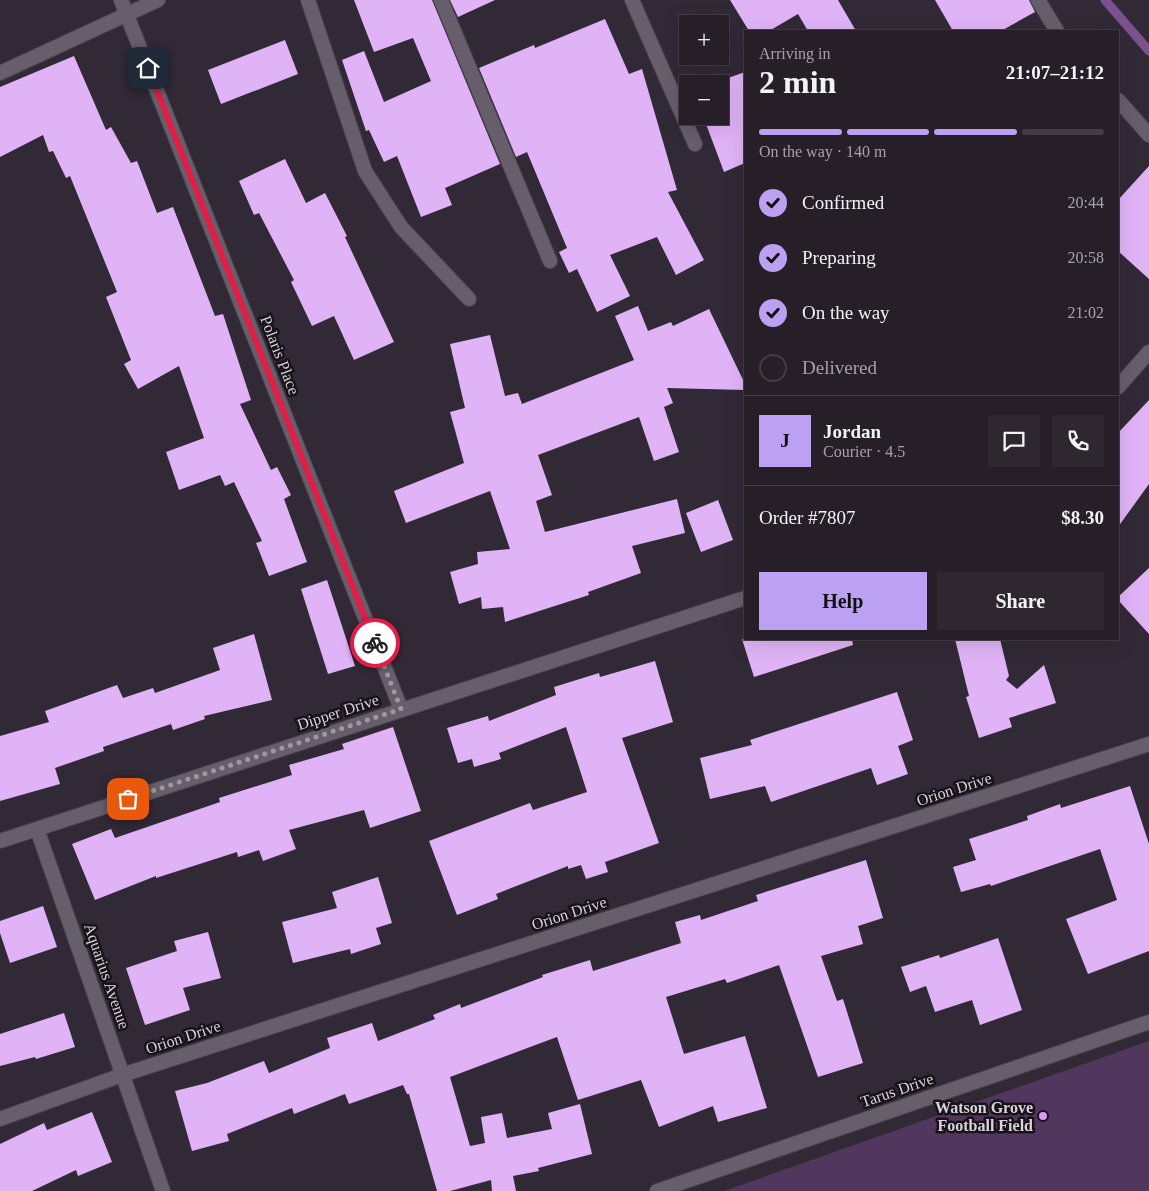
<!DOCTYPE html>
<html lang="en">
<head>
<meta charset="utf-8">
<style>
  :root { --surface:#261f28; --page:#2e2730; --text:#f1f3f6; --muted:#a4a2a8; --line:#423d45; --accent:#bca0f2 }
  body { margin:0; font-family:"Times New Roman",serif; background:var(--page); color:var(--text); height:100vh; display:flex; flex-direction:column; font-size:19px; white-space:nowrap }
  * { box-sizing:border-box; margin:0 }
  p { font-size:16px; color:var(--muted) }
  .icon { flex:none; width:28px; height:28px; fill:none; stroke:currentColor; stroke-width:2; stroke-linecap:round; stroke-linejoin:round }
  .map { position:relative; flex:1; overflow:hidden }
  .side { position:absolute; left:744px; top:30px; width:375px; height:610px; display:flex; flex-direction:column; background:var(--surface); border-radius:0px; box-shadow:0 5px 20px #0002,0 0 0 1px var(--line) }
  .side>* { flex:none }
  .buttons { position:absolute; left:679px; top:15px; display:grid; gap:10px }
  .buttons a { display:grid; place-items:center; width:50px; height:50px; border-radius:0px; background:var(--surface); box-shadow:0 5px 20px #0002,0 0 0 1px var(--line); font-size:25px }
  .pin { position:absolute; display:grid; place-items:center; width:42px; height:42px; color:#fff; margin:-21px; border-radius:10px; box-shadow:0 2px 8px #0006 }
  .courier { position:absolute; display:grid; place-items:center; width:50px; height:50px; margin:-25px; border:4px solid #e11d48; border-radius:50%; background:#fff; color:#222; box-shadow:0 1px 6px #0007 }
  .headline em { font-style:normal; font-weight:700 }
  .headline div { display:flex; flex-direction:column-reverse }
  .headline { display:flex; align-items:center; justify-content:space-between; height:85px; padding:0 15px }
  h1 { font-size:32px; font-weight:700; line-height:38px }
  .bar { display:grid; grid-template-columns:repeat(4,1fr); gap:8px 5px; align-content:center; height:60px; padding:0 15px }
  .bar i { height:6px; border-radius:4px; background:var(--line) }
  .bar .active { background:var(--accent) }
  .bar p { grid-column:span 4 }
  .line { display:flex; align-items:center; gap:12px; padding:0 15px; border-top:1px solid var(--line) }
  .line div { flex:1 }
  .round { display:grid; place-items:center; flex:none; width:52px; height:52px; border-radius:0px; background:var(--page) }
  ol { padding:0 15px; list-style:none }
  li { display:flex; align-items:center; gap:15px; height:55px }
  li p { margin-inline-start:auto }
  li .icon { padding:5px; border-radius:50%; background:var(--accent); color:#111; stroke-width:4 }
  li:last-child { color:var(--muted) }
  li i { width:28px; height:28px; border:2px solid var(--line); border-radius:50% }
  .action { display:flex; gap:10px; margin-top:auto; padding:10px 15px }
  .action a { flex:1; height:58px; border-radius:0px; background:var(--accent); color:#111; font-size:20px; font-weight:700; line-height:58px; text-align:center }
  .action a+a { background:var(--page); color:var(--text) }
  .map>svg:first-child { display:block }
</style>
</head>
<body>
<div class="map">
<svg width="1149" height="1191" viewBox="0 0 1149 1191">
  <rect width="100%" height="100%" fill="#322936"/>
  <path fill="#51375e" d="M1149,1041v150h-425z"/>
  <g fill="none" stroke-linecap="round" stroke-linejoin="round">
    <path stroke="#7b518f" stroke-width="9" d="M1105,0l44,51"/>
  </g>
  <g fill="#e0b3f7">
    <path d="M354,0h78l68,164 -55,24 7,17 -31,12 -24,-61 -13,6 -15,-32 -3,1 -24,-71 22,-9 20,51 47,-21 -18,-43 -39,14z"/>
    <path d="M450,0h45l-37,17z"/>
    <path d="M730,0h108l18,31h-48l-10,-17 -29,17h-20z"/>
    <path d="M935,0h94l6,12 -34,19h-48z"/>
    <path d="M605,19l24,55 13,-5 35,121 -9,2 36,68 -28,15 -19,-38 -47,18 20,41 -33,16 -20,-43 -8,4 -10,-21 8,-4 -40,-96 -11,5 -37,-89 55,-23 1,3z"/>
    <path d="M285,40l13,34 -77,30 -13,-34z"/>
    <path d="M74,56l32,74 5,-3 20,36 6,-2 20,52 16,-6 42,109 8,-2 28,86 -11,4 31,66 6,-3 14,28 -7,4 23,63 -38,14 -13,-33 6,-2 -28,-59 -9,4 -5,-11 -41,15 -13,-38 38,-14 -25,-72 -41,23 -14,-25 7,-4 -25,-63 11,-5 -47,-116 -4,2 -13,-27 -4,1 -6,-17 -43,22v-70z"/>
    <path d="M745,72v91l-21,9 -21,-56h17v-32h-9z"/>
    <path d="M285,159l21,44 19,-10 22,43 -2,1 49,105 -40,18 -20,-44 -22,10 -21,-44 3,-2 -35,-67 -5,2 -15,-34z"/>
    <path d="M1149,166v113l-31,-28v-51z"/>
    <path d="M638,306l10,25 23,-9 2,4 36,-17 36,75v6l-78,-2 6,15 -9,4 15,45 -25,9 -15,-44 -101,38 14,40 -16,6 9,31 132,-33 8,34 -53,13 9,27 -53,19 1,3 -84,27 -2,-15 -21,2 -1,-12 -22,7 -9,-32 28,-8 -1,-12 33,-3 -20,-58 -84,32 -12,-32 70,-28 -14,-51 15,-4 -15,-64 40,-9 15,61 13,-3 4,11 112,-44 -19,-44z"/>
    <path d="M1149,400v84l-31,43v-94z"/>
    <path d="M718,500l15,40 -32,12 -15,-39z"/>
    <path d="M1149,568v66l-31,-34v-3z"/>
    <path d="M327,580l28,86 -27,8 -27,-85z"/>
    <path d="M254,634l18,66 -68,16 1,3 -32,11 -2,-6 -68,23 1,4 -49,17 5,16 -60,17v-65l49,-14 -4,-11 72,-26 6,13 30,-10 2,5 65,-23 -7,-22z"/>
    <path d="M742,639h110l1,6 -99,32z"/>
    <path d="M955,639h45l9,37 -3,4 11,9 27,-24 12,38 -47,15 3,9 -33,11 -13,-41 3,-1z"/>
    <path d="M655,661l18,61 -51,16 37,105 -54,19 3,10 -22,7 -5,-14 -13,4v-3l-72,28 2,5 -41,16 -28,-74 101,-38 3,7 54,-18 -21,-65 -67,26 2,6 -27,8 -2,-8 -14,4 -11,-35 41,-12 1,5 67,-26 -2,-8 45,-14 1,4z"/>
    <path d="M897,692l16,48 -15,6 10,28 -31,11 -6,-17 -100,34 -6,-16 -55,13 -10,-41 52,-13 -2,-5z"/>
    <path d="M393,727l28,84 -51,17 -6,-18 -75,20 7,19 -33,12 -4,-11 -21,7 -1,-5 -81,26v-2l-61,24 -23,-56 39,-15 4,9 105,-36 -1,-4 73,-23 -3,-10 55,-16 -2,-5z"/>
    <path d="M1130,786l19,58v107l-61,23 -22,-55 51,-19 -17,-51 -109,37 -1,-2 -29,8 -8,-25 23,-7 -7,-21 59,-19 -1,-4 33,-12 1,4z"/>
    <path d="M866,860l17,58 -25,8 5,18 -42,12 16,45 6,-2 20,64 -45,14 -39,-112 -52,18 -2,-4 -59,18 18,57 61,-18 22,72 -49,14 -5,-16 -54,21 -18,-47 -63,20 -21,-63 -107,40 20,69 15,-3 -4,-26 21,-4 5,25 45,-9 -4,-16 32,-9 12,50 -54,14 1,3 -26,5 3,15h-24l-1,-11 -41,11h-13l-28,-97h-2l-4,-9 -54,19 -4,-10 -51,20 -2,-6 -65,26 2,7 -37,10 -17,-60 32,-8 57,-22 5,12 61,-25 -3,-10 45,-15 6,18 57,-22 -2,-4 27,-11 1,4 82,-31 -1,-2 48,-15 3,11 88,-28 -6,-21 25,-7 1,5 57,-19 -2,-6z"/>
    <path d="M378,877l14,46 -16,5 5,16 -30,10 -1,-5 -57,14 -11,-41 55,-14 -5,-16z"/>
    <path d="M43,906l14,41 -47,16 -10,-30v-12z"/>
    <path d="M208,932l13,46 -38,10 7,22 -45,15 -19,-57 51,-17 -3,-10z"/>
    <path d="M998,938l24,72 -42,15 -8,-25 -37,12 -9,-26 -16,6 -9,-25 38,-12 1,3z"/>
    <path d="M64,1013l11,34 -39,12 -1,-2 -35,9v-32z"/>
    <path d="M92,1112l20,50 -34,14 -2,-6 -44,21h-32v-47l44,-21 3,7z"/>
  </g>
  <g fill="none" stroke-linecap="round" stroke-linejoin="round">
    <g stroke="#4b444e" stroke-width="16">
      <g id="minor">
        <path d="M121,0l280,709"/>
        <path d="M308,0l57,171 36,56 68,72"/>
        <path d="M441,0l109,261"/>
        <path d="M632,0l63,144"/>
        <path d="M1038,0l19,31"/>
        <path d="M0,73l158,-73"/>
        <path d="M1118,100l31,35"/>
        <path d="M1118,387l31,-35"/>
        <path d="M37,829l126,362"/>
        <path d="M0,841l745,-243"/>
        <path d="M0,1119l122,-44 1027,-331"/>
        <path d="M657,1191l492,-169"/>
      </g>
    </g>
    <use href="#minor" stroke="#675e6c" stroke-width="14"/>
  </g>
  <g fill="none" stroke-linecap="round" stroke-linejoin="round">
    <path stroke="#9f98a1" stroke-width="5" stroke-dasharray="0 9" d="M128,799l273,-90 -26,-66"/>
    <path stroke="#e11d48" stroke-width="6" d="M148,68l227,575"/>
  </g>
  <circle fill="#d99af7" stroke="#171319" stroke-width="2" cx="1043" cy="1116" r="5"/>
  <g text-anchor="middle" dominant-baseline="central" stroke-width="5" stroke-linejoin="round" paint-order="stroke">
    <g font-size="16" fill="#d9d3db" stroke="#171319">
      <text transform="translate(280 355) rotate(69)">Polaris Place</text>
      <text transform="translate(338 712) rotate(-18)">Dipper Drive</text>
      <text transform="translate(954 789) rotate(-18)">Orion Drive</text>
      <text transform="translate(569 913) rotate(-18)">Orion Drive</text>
      <text transform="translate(107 976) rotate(71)">Aquarius Avenue</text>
      <text transform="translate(183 1037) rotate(-18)">Orion Drive</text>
      <text transform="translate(897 1090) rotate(-19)">Tarus Drive</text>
    </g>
    <g font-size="16" font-weight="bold" fill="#d9d3db" stroke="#171319" text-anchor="end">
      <text x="1033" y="1107">Watson Grove<tspan x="1033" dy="18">Football Field</tspan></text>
    </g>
  </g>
</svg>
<div class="buttons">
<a>+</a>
<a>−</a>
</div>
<div class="pin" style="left:128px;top:799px;background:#ea580c"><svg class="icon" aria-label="bag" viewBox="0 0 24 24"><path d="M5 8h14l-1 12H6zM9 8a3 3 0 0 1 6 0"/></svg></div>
<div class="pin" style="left:148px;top:68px;background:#1f2937"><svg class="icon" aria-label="home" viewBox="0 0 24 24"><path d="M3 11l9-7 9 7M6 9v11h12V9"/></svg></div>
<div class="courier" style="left:375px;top:643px"><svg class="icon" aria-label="bike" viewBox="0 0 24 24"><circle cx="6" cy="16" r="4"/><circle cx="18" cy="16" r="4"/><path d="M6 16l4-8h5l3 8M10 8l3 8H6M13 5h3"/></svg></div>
<section class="side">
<div class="headline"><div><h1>2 min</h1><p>Arriving in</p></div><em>21:07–21:12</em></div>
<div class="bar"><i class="active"></i><i class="active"></i><i class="active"></i><i></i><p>On the way · 140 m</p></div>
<ol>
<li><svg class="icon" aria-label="check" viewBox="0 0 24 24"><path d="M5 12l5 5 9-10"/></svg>Confirmed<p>20:44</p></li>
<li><svg class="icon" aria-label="check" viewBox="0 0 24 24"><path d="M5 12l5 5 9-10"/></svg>Preparing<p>20:58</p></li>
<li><svg class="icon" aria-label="check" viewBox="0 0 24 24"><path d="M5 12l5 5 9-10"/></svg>On the way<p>21:02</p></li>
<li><i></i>Delivered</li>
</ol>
<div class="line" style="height:90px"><b class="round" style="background:var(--accent);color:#111">J</b><div><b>Jordan</b><p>Courier · 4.5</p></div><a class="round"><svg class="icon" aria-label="chat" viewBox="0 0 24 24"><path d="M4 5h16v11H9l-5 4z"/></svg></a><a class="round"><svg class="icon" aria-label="phone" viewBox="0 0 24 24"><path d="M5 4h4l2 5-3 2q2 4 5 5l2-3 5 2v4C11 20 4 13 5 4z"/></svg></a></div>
<div class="line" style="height:65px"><div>Order #7807</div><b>$8.30</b></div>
<div class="action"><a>Help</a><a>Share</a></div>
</section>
</div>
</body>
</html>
